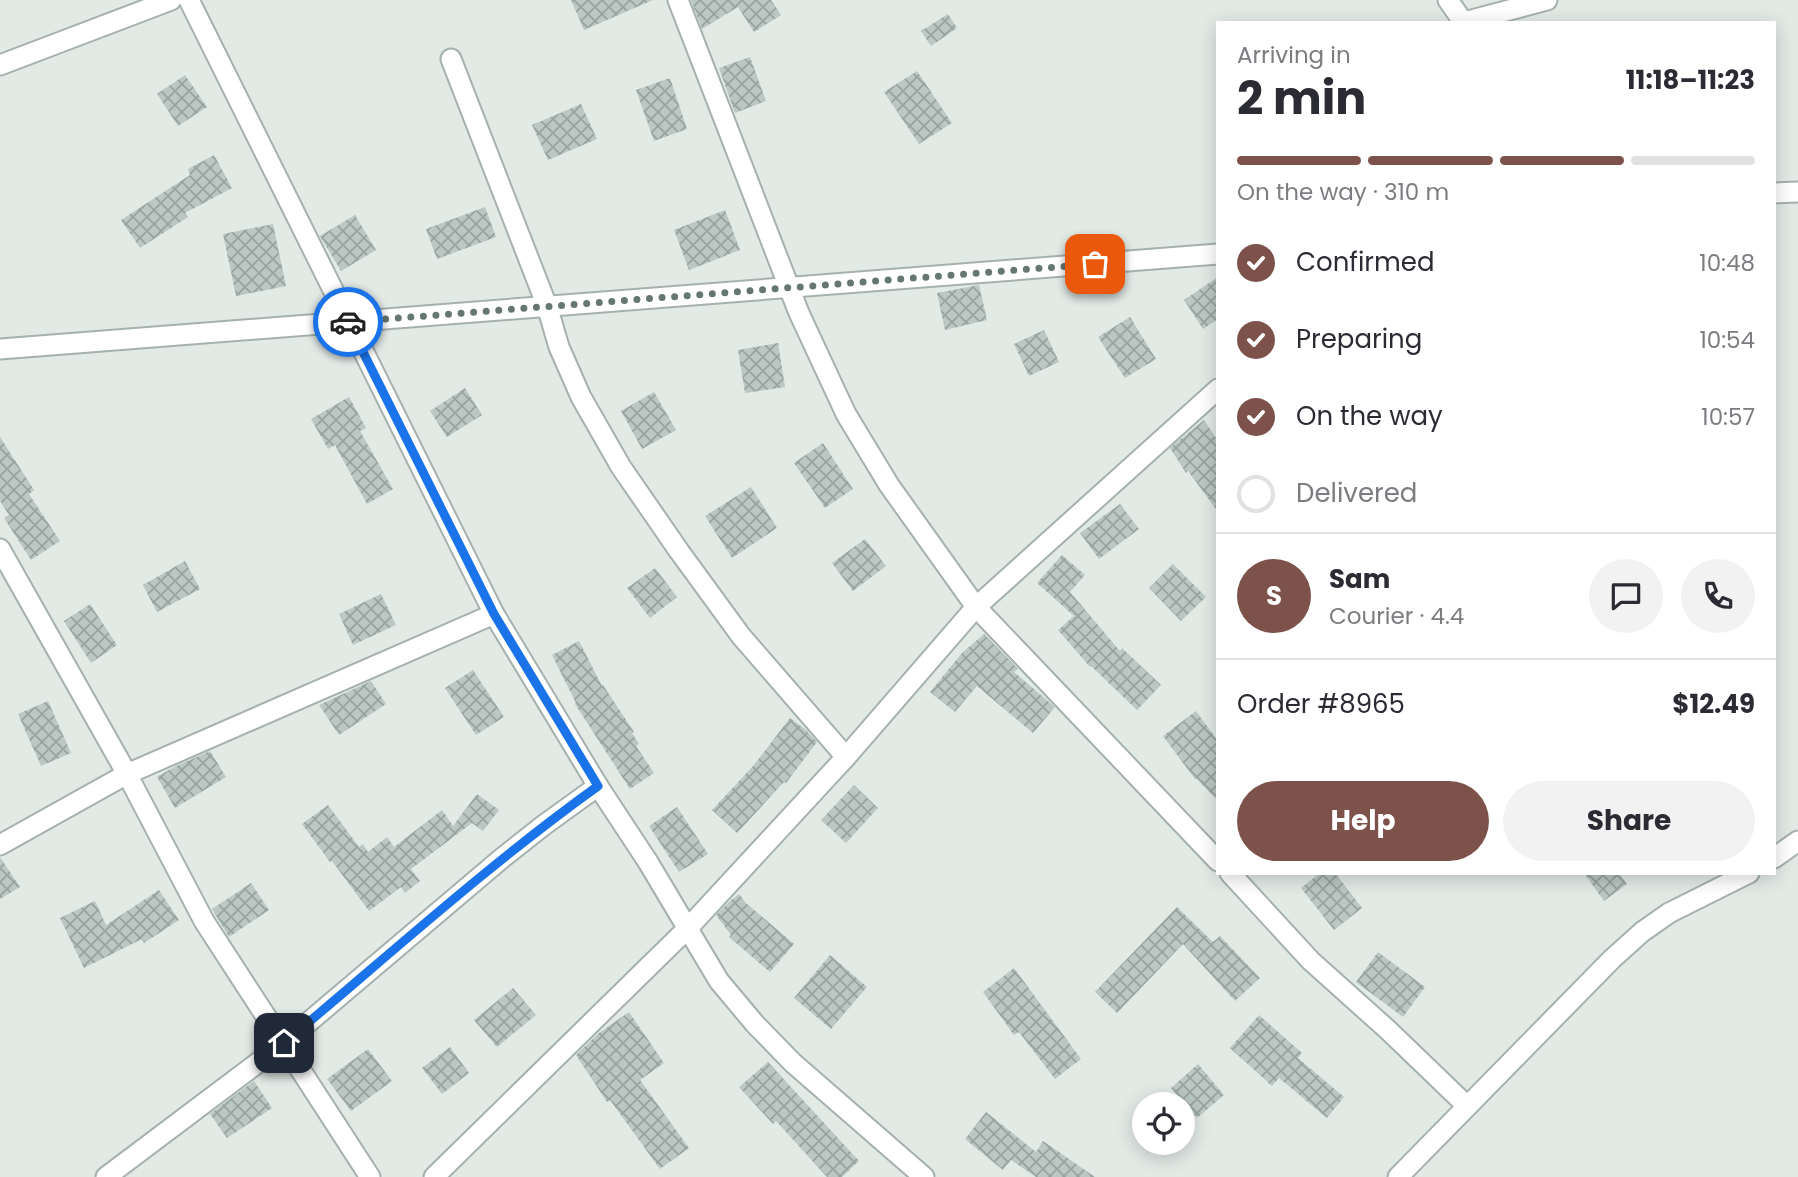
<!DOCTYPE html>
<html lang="en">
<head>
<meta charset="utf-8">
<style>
  :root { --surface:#fff; --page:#f2f2f3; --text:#2b2b33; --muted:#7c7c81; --line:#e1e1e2; --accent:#7c524b }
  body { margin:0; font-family:Poppins,sans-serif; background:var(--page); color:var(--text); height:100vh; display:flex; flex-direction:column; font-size:26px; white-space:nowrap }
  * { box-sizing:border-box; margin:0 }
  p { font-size:23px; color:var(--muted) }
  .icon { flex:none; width:38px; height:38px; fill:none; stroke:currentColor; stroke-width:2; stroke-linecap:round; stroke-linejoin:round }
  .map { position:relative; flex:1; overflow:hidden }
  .drawer { position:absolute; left:1216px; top:21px; width:560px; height:854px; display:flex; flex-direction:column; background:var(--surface); border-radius:0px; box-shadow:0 4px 18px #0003 }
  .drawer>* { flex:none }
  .buttons { position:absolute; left:1132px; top:1092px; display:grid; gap:14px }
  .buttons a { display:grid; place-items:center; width:63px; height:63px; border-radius:50%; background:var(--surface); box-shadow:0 4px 18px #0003; font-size:35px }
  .pin { position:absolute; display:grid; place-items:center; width:60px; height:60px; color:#fff; margin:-30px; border-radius:14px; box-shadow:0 4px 10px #0006 }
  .courier { position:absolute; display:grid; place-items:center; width:70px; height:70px; margin:-35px; border:5px solid #1a73e8; border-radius:50%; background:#fff; color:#222; box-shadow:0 2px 9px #0007 }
  .head em { font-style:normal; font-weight:700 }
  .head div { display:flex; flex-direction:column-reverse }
  .head { display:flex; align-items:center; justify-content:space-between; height:119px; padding:0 21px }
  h1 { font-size:46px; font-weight:700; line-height:52px }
  .bar { display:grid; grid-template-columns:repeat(4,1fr); gap:10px 7px; align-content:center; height:84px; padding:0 21px }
  .bar i { height:9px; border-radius:5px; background:var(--line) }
  .bar .selected { background:var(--accent) }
  .bar p { grid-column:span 4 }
  .line { display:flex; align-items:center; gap:18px; padding:0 21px; border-top:2px solid var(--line) }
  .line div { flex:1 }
  .round { display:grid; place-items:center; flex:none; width:74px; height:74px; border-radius:37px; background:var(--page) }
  ol { padding:0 21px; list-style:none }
  li { display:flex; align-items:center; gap:21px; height:77px }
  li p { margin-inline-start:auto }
  li .icon { padding:7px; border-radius:50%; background:var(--accent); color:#fff; stroke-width:4 }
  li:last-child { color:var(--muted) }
  li i { width:38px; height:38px; border:4px solid var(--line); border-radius:50% }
  .action { display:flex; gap:14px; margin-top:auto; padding:14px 21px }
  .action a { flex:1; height:80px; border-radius:42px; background:var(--accent); color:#fff; font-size:28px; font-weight:700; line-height:80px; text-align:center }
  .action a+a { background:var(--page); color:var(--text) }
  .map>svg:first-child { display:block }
</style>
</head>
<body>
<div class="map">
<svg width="1798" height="1177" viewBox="0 0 1798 1177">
  <defs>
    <pattern id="building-cross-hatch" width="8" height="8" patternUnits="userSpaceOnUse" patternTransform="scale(1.75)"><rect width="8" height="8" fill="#bac7c2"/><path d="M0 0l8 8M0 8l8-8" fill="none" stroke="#97a39e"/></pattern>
  </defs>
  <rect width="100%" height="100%" fill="#e2eae6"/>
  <g fill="url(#building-cross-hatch)">
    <path d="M571,0h82l-69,30z"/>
    <path d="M691,0h80l10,15 -27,17 -16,-25 -36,22z"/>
    <path d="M948,14l9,14 -26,18 -10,-15z"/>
    <path d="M750,57l16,44 -31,12 -16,-45z"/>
    <path d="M917,71l35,52 -33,21 -35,-52z"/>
    <path d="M185,75l22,32 -29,19 -21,-32z"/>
    <path d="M670,78l17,51 -33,12 -18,-51z"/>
    <path d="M581,104l16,35 -49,21 -16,-35z"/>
    <path d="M214,155l18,33 -47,25 3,4 -48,31 -19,-28 69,-45 -2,-6z"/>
    <path d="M485,207l11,30 -59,22 -11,-30z"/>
    <path d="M725,210l15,40 -51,20 -15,-40z"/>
    <path d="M355,215l21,35 -35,21 -21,-35z"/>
    <path d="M273,224l13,62 -50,10 -13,-62z"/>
    <path d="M1218,277v42l-15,10 -19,-29z"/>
    <path d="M979,285l8,35 -42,10 -8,-37z"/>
    <path d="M1130,317l26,42 -31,19 -27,-41z"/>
    <path d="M1044,330l15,32 -30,14 -15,-32z"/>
    <path d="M778,343l7,44 -40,6 -7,-43z"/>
    <path d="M465,388l17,27 -35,22 -17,-26z"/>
    <path d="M654,392l22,38 -34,19 -21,-38z"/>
    <path d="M349,397l17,31 -6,3 33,58 -26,15 -32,-59 -7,4 -17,-30z"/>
    <path d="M1204,420l14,21v71l-30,-41 -2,2 -16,-25z"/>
    <path d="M0,437l34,53 -5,4 31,47 -29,19 -27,-42 5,-3 -9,-14z"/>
    <path d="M823,443l30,46 -28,19 -31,-45z"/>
    <path d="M751,487l26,41 -45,30 -27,-42z"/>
    <path d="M1120,504l19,25 -40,30 -19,-26z"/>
    <path d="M865,539l21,27 -33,25 -21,-28z"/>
    <path d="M1062,555l23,20 -15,17 50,59 2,-3 39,37 -24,25 -46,-44 -1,1 -32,-37 16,-14 -37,-33z"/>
    <path d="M185,561l15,28 -43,23 -14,-27z"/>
    <path d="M1173,564l33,33 -25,24 -32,-33z"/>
    <path d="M655,568l22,29 -27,21 -23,-30z"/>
    <path d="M381,594l15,31 -43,20 -14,-31z"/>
    <path d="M90,604l27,41 -26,18 -27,-42z"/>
    <path d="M984,634l34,35 -4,3 41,35 -22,26 -56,-47 -22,26 -25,-20 32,-39z"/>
    <path d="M579,641l23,45 1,-1 31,47 -2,1 7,11 -3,2 18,27 -24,16 -55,-85 1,-1 -24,-48z"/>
    <path d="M473,670l31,47 -28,18 -31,-47z"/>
    <path d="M371,681l15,23 -47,31 -20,-30z"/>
    <path d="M48,701l23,52 -30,13 -23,-52z"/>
    <path d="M1196,711l22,30v60l-22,-23 -1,1 -32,-43z"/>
    <path d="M790,718l16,12 11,12 -31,41 -2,-1 -47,51 -25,-23 42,-45z"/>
    <path d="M210,751l16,26 -51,31 -18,-31 17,-10z"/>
    <path d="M854,785l24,23 -32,35 -25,-23z"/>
    <path d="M477,794l22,16 -16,21 -11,-8 -61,46 9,12 -15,12 -4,-6 -32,24 -37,-50 -2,1 -28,-38 26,-19 31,42 4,-3 5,8 19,-15 7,10 48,-37 11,16z"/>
    <path d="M677,807l31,47 -29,18 -30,-46z"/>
    <path d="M0,857l20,30 -20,12z"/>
    <path d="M1320,873h15l27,35 -28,22 -33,-42z"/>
    <path d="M1584,873h35l8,11 -23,17z"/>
    <path d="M251,883l18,27 -40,27 -17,-28z"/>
    <path d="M159,890l20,30 -35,23 -2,-4 -58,29 -24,-50 35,-17 11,24z"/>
    <path d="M739,894l7,9 48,41 -24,28 -41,-35 2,-2 -15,-20 13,-13z"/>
    <path d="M1177,907l36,35 7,-6 40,42 -25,23 -52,-57 -66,69 -22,-21z"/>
    <path d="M1378,952l47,35 -22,30 -47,-35z"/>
    <path d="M830,955l37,32 -36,42 -37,-31z"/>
    <path d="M1014,968l67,91 -26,20 -36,-47 -5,3 -31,-43z"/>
    <path d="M513,988l23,27 -39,32 -23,-27z"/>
    <path d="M629,1012l35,51 -24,17 49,68 -29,21 -50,-69 -3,2 -31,-47 23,-22z"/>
    <path d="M1259,1015l43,38 -4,5 46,39 -17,21 -48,-40 -7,8 -42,-38z"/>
    <path d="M450,1047l19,26 -27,21 -20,-26z"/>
    <path d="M368,1049l24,32 -41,30 -24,-32z"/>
    <path d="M768,1062l91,99 -17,16h-15l-51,-56 -3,3 -34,-37z"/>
    <path d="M1198,1064l26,31 -27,23 -26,-30z"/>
    <path d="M254,1081l18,27 -45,30 -17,-24z"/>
    <path d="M986,1112l50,40 7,-11 52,36h-59l-25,-17 -8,10 -38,-31z"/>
  </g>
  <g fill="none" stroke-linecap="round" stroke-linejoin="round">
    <g stroke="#a5b1ac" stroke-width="23">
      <g id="street">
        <path d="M189,0l305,614 104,172 50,76 71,119 36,43 38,39 131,114"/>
        <path d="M678,0l121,313 47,101 43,71 87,122 242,254"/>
        <path d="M1448,0l16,23"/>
        <path d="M1464,22l83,-22"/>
        <path d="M451,59l96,247 12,41 22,50 40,70 58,84 62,85 105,121"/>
        <path d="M0,65l171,-65"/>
        <path d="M1774,193l24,-1"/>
        <path d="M0,349l1218,-95"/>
        <path d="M0,549l127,225 77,147 166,256"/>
        <path d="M0,845l127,-71 367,-160"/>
        <path d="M1774,858l24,-17"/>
        <path d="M1230,873l81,88 77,69 79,76"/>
        <path d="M106,1177l178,-134 217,-184 43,-34 54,-39"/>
        <path d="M434,1177l254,-249 158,-171 130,-150 242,-218"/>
        <path d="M1398,1177l214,-218 30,-27 27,-19 80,-40"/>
      </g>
    </g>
    <use href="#street" stroke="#fff" stroke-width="19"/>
  </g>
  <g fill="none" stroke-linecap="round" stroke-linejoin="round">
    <path stroke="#667771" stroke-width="7" stroke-dasharray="0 12.6" d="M348,322l747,-58"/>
    <path stroke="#1a73e8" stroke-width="9" d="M284,1043c104,-87 204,-178 314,-257l-104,-172 -146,-292"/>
  </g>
</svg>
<div class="buttons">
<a><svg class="icon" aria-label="locate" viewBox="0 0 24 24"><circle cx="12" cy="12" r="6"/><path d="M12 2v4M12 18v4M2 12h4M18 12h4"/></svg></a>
</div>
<div class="pin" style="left:1095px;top:264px;background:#ea580c"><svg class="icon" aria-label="bag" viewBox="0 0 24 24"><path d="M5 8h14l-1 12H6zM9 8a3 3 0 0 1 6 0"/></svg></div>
<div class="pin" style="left:284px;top:1043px;background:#1f2937"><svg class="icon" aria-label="home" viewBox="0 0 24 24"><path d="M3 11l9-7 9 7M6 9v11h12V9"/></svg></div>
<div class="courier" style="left:348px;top:322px"><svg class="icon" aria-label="car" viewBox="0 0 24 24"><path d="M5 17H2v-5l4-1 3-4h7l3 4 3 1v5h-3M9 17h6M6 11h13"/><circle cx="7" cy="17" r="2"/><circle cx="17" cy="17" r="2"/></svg></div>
<section class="drawer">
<div class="head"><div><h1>2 min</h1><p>Arriving in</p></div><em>11:18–11:23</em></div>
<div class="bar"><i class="selected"></i><i class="selected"></i><i class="selected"></i><i></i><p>On the way · 310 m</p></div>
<ol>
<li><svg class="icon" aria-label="check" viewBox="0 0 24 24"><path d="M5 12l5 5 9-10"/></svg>Confirmed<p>10:48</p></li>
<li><svg class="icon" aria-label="check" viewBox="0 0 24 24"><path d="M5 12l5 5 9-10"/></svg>Preparing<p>10:54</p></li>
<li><svg class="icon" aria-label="check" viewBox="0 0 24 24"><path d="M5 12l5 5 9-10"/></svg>On the way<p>10:57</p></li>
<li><i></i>Delivered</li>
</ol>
<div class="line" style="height:126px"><b class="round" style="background:var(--accent);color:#fff">S</b><div><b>Sam</b><p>Courier · 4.4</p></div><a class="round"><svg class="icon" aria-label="chat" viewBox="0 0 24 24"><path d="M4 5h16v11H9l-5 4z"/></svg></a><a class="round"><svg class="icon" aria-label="phone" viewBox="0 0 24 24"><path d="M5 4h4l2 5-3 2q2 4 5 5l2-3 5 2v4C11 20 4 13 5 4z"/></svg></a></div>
<div class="line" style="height:91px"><div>Order #8965</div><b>$12.49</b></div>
<div class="action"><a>Help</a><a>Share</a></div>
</section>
</div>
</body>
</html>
